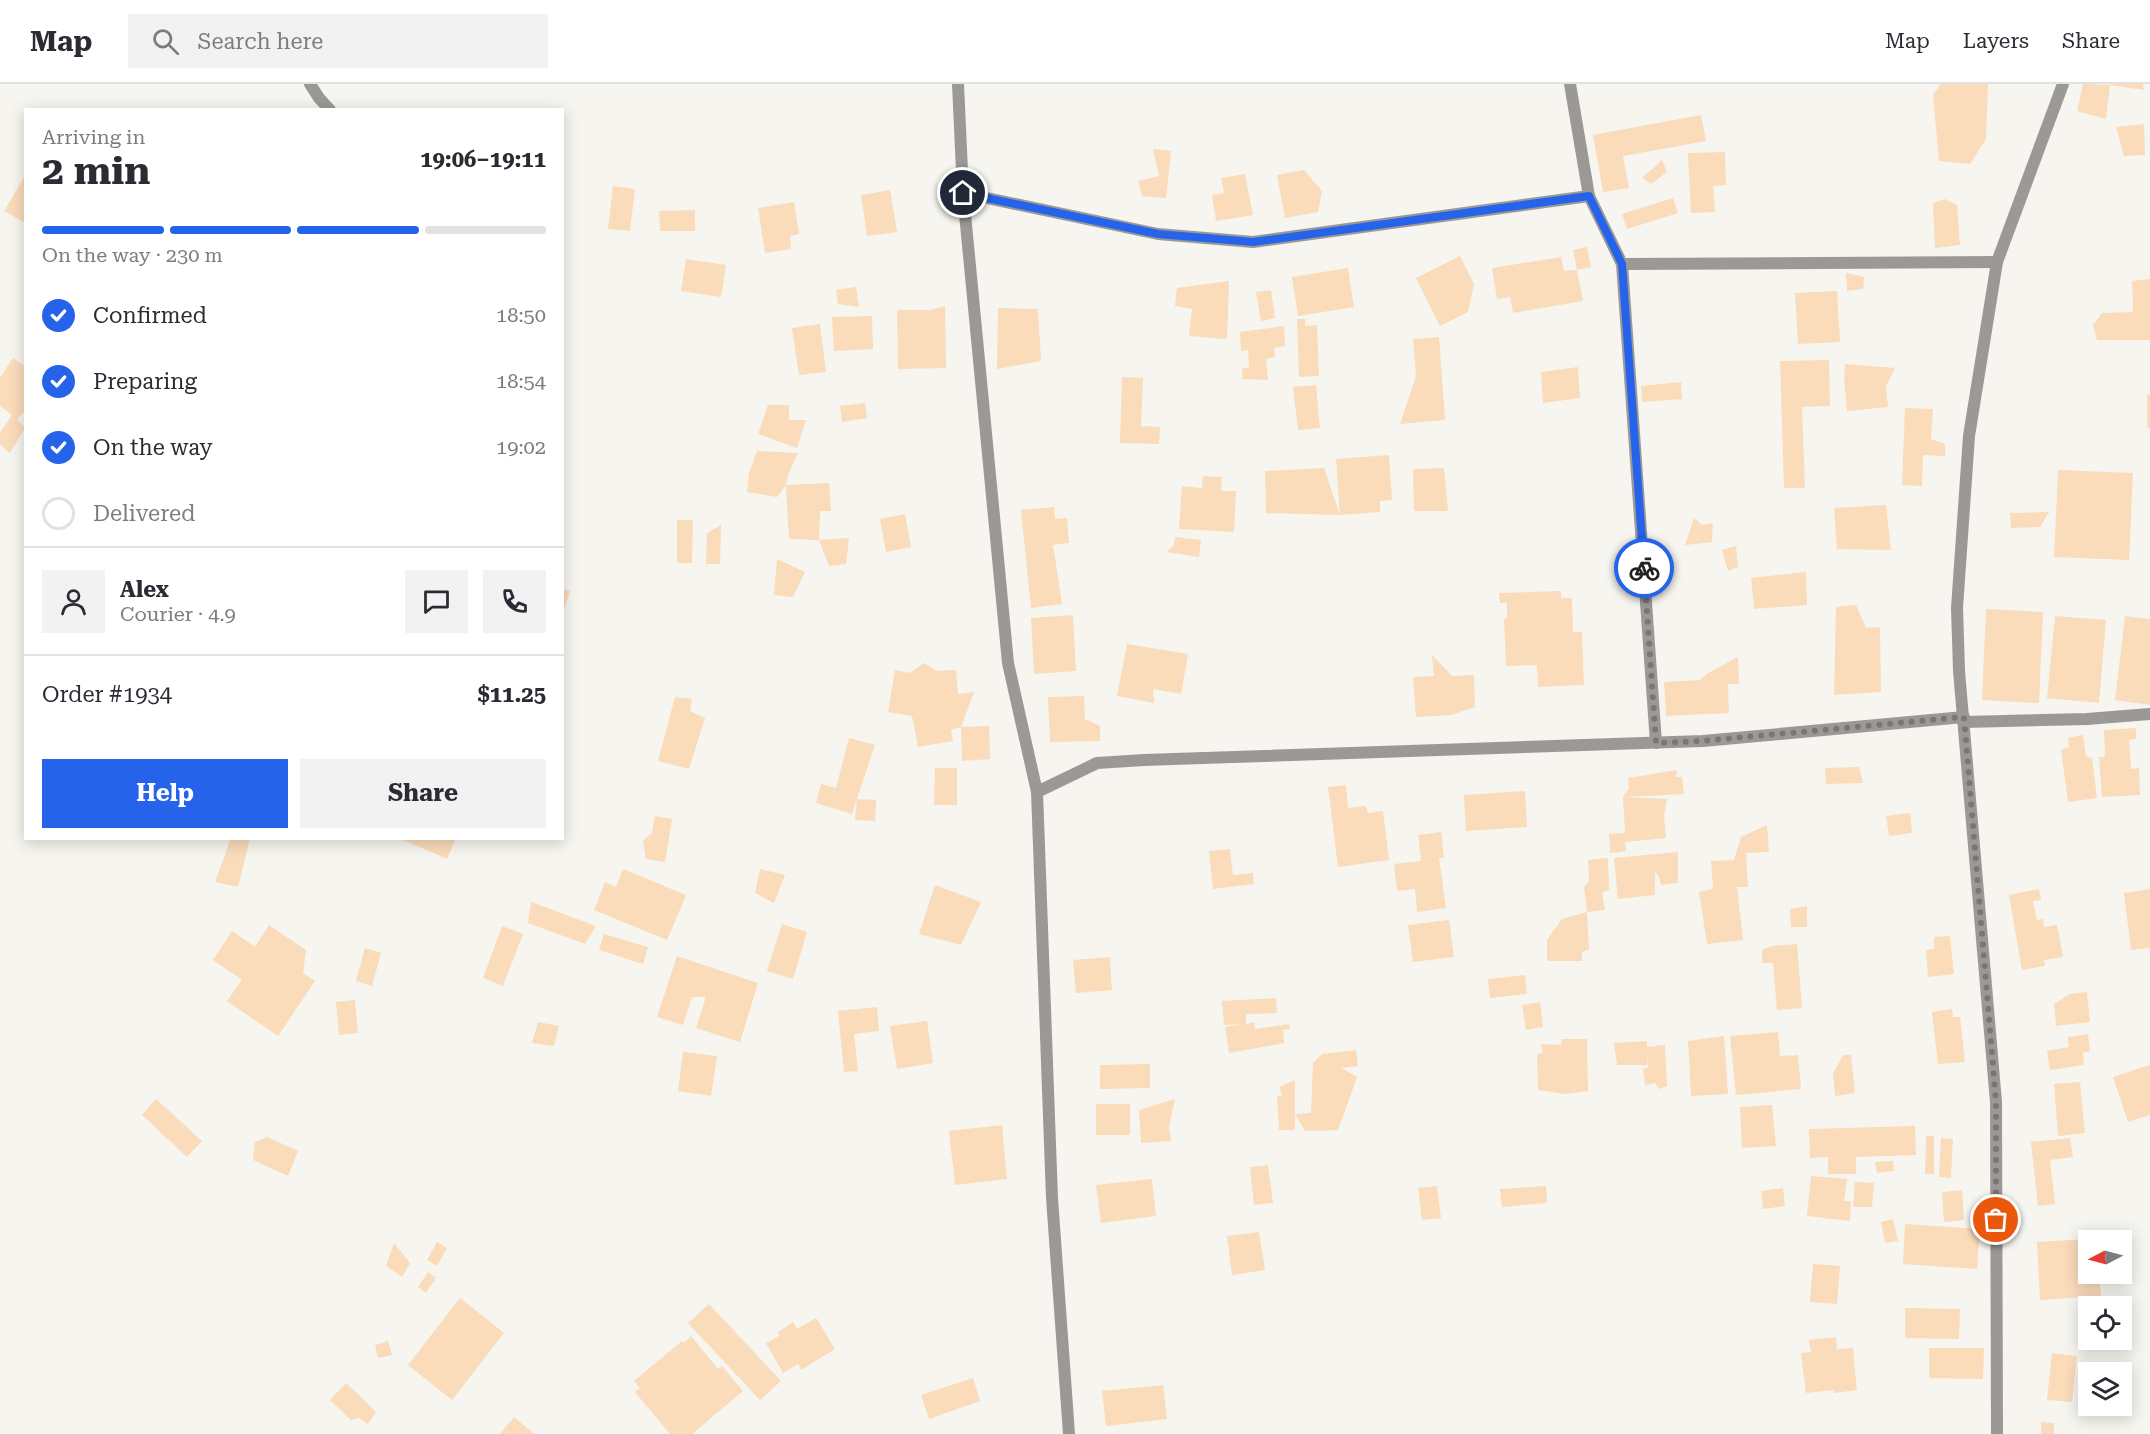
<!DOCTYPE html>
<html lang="en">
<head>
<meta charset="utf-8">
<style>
  :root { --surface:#fff; --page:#f2f2f3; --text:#2b2b33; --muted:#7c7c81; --line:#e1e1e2; --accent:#2563eb }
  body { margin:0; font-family:"Roboto Serif",serif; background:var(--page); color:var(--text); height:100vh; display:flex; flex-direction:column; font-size:22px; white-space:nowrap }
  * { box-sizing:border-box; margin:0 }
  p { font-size:20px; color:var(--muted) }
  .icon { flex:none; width:33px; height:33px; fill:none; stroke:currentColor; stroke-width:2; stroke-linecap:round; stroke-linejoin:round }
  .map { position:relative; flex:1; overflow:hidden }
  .sheet { position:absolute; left:24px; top:24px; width:540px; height:732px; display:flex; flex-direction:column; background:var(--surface); border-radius:0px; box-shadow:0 3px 15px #0003 }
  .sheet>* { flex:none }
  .needle { width:39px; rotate:264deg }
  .controls { position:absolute; left:2078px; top:1146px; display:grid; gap:12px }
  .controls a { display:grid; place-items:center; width:54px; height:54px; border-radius:0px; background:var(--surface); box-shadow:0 3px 15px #0003; font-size:30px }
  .pin { position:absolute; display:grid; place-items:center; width:51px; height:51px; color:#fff; margin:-26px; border:3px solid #fff; border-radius:50%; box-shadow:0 2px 6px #0007 }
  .courier { position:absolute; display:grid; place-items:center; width:60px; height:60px; margin:-30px; border:4px solid #2563eb; border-radius:50%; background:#fff; color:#222; box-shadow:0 2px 8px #0007 }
  .summary em { font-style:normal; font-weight:700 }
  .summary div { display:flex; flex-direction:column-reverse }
  .summary { display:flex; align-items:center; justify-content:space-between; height:102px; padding:0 18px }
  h1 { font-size:39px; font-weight:700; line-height:45px }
  .bar { display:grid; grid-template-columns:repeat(4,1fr); gap:9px 6px; align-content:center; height:72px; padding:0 18px }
  .bar i { height:8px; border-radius:4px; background:var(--line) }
  .bar .on { background:var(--accent) }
  .bar p { grid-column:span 4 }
  .line { display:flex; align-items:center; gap:15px; padding:0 18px; border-top:2px solid var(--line) }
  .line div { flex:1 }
  .round { display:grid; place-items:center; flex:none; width:63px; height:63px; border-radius:0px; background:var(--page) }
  ol { padding:0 18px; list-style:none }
  li { display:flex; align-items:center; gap:18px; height:66px }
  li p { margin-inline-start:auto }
  li .icon { padding:6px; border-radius:50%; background:var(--accent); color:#fff; stroke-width:4 }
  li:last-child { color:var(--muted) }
  li i { width:33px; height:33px; border:3px solid var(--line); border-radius:50% }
  .action { display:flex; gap:12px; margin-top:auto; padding:12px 18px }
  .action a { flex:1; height:69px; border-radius:0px; background:var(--accent); color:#fff; font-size:24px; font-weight:700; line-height:69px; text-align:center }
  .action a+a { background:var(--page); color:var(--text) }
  header { display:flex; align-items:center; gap:36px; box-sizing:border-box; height:84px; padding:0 30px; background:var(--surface); border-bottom:2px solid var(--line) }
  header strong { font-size:28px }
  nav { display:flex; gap:33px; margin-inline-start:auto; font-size:21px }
  .search { width:420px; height:54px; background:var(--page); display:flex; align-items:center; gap:15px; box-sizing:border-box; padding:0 21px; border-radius:0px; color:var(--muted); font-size:22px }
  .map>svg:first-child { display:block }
</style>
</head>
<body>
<header>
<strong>Map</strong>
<div class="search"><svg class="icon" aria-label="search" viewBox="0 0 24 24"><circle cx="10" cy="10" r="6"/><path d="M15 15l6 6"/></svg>Search here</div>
<nav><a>Map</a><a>Layers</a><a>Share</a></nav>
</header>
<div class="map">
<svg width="2150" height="1350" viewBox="0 0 2150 1350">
  <rect width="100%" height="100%" fill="#f7f5ef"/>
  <g fill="#fadbba">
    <path d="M1941,0h47l-2,55 -16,25 -31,-3 -6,-66z"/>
    <path d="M2083,0l27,1 -4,34 -29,-8z"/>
    <path d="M2110,0h33l1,6 -34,-5z"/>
    <path d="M1701,31l5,26 -83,15 6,32 -26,4 -10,-57z"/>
    <path d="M2144,40l1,31 -21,1 -8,-29z"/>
    <path d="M1153,65l18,2 -5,47 -24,-2 -4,-15 21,-5z"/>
    <path d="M1725,68l1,33 -13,1 2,26 -24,1 -3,-60z"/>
    <path d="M1662,76l5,12 -16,12 -9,-6z"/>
    <path d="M1304,86l18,21 -4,21 -33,6 -8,-43z"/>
    <path d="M26,90v49l-22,-12z"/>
    <path d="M1245,90l8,41 -37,6 -4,-26 12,-2 -3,-15z"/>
    <path d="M613,102l22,3 -5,42 -22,-2z"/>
    <path d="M890,106l7,42 -30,4 -6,-41z"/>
    <path d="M1673,114l5,15 -51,16 -5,-15z"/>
    <path d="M1945,115l12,6 3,40 -25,3 -2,-45z"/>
    <path d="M794,118l5,32 -9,2 1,13 -26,4 -7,-45z"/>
    <path d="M695,126v21h-35l-1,-20z"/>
    <path d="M1587,163l4,20 -14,3 -4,-20z"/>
    <path d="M1460,172l14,28 -6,28 -28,14 -24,-48z"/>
    <path d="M1561,173l3,14 13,-1 6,31 -70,12 -3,-16 -13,2 -5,-31z"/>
    <path d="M686,175l40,6 -5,32 -40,-6z"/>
    <path d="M1348,184l6,39 -56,9 -6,-39z"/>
    <path d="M1846,189l18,4 -1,12 -16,2z"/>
    <path d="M2150,195v61h-53l-4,-15 9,-12 31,-1 -1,-31z"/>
    <path d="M1229,197l-2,58 -38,-3 3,-27 -17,-3 2,-18z"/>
    <path d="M856,203l3,20 -21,-3 -2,-14z"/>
    <path d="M1271,206l4,28 -14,3 -5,-29z"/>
    <path d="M1837,207l3,51 -42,2 -3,-51z"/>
    <path d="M945,222l1,62 -48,1 -1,-59h34z"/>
    <path d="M998,224l40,1 3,52 -44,8z"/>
    <path d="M872,232l1,33 -39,2 -2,-34z"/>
    <path d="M1297,235h8v7l12,-1 2,51 -20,1z"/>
    <path d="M820,240l6,48 -27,3 -7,-47z"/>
    <path d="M1284,242l1,20 -11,2 1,9 -9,2 2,21 -26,-1v-10l7,-2 -1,-17 -7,1 -1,-19z"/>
    <path d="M1439,253l6,83 -45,4 16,-48 -3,-37z"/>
    <path d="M13,274l13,9v43l-9,9 8,9 -15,25 -10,-9v-11l12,-18 -12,-9v-28z"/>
    <path d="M1829,276l1,46 -28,1 3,81h-21l-4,-127z"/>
    <path d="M1845,280l50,4 -9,18 2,21 -41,4 -3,-33z"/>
    <path d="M1578,283l2,31 -37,5 -2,-31z"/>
    <path d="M1122,293l21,1 -2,48 19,1 -1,17 -39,-1z"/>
    <path d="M1681,298l1,17 -40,3 -1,-16z"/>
    <path d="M1316,301l4,43 -22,2 -5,-43z"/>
    <rect x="2147" y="311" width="3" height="33"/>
    <path d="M865,319l2,15 -25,4 -2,-16z"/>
    <path d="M768,321h21v15h17l-9,28 -39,-14z"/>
    <path d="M1905,324l28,1 -2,30 14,5v12l-22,-1 -1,31 -20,-1z"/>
    <path d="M757,367l41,2 -10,22 -2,10 -9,12 -30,-5 2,-19z"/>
    <path d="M1389,371l3,45 -12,1v11l-40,3 -4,-56z"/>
    <path d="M1324,384l16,47 -74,-2 -1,-42z"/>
    <path d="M1444,384l4,43h-34l-1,-42z"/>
    <path d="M2058,386l75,3 -4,87 -75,-3z"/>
    <path d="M1203,392l19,1 -1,14h15l-2,41 -55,-3 3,-43 20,2z"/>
    <path d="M829,399l2,28h-11l-1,29 -30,-1 -3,-54z"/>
    <path d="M1886,421l5,45 -54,-1 -3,-41z"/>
    <path d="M1054,423l1,12 12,-1 2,25 -16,2 9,59 -31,4 -10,-98z"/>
    <path d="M2049,428l-9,15 -29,1 -1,-15z"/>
    <path d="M905,430l6,33 -25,5 -6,-33z"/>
    <path d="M1694,434l8,7 11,-2 -1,19 -27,3z"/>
    <path d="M677,436h16l-1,43h-15z"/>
    <path d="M721,441l-1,39h-14l1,-31z"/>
    <path d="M1175,453l26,3 -2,17 -32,-5 7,-7z"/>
    <path d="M849,454l-3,26 -17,2 -10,-26z"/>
    <path d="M1736,462l2,21 -10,4 -6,-21z"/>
    <path d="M777,475l28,13 -12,25 -19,-2z"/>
    <path d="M1806,488l1,33 -53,4 -3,-31z"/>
    <path d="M562,505l8,2 -7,21h-1z"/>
    <path d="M1561,507v7h11l1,34h9l2,53 -46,2 -1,-22 -31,1 -2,-47h3v-16h-7l-1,-10z"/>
    <path d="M1856,521l10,23 14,-1 1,65 -47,3 2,-88z"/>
    <path d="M1986,525l57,3 -4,91 -57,-3z"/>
    <path d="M1073,531l3,56 -42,3 -3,-56z"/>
    <path d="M2055,532l51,4 -7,83 -52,-5z"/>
    <path d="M2125,532l25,3v86l-35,-5z"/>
    <path d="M1127,560l61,10 -7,40 -28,-5 1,14 -37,-7z"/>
    <path d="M1432,571l20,21 22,-1 1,32 -24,8 -35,2 -3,-40 21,-1z"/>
    <path d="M1738,573l1,27h-11l1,29 -63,3 -2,-34 36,-2 8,-7z"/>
    <path d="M924,579l12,8 20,-1 2,24 16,-2 -13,35 -10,3 2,11 -35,6 -6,-31 -24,-4 7,-42 15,3z"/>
    <path d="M1084,612l1,23 15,7v15l-50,1 -2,-45z"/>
    <path d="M675,613l17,2 -2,12 15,7 -16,51 -31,-8z"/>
    <path d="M989,642l1,33 -28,2 -1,-34z"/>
    <path d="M2136,644v11l-7,1 2,29 8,-1 1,27 -38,2 -3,-40h6l-1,-27z"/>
    <path d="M2083,651l3,21 6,2 5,40 -29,4 -7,-53 8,-1 -1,-10z"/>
    <path d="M849,654l26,7 -23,69 -36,-11 5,-19 15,4z"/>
    <path d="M1859,683l4,16 -37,1 -1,-16z"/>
    <path d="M935,684h22v37h-23z"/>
    <path d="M1677,686l-1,7h6l2,17 -59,3 42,2 -3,16 2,23 -41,4 1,9 -16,2 -1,-19 16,-1 -2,-36 6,-9 -1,-10z"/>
    <path d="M1346,701l2,23 18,-2 2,7 15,-2 6,49 -51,7 -10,-80z"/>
    <path d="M1525,707l2,36 -61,4 -2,-36z"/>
    <path d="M857,715l19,1 -1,21 -20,-1z"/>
    <path d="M1910,729l2,20 -23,3 -3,-20z"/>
    <path d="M655,732l17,3 -7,43 -19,-3 -3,-18 9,-8z"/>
    <path d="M1767,741l2,27 -23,1 2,34h-11l6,53 -36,4 -8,-52 14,-3 -2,-28 23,-1 7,-23z"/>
    <path d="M1441,748l3,26h-5l7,50 -29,4 -2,-23 -18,2 -3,-27 27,-3 -3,-26z"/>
    <path d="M231,754h19l-12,49 -23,-5z"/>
    <path d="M399,754h57l-9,21z"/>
    <path d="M1230,765l3,26 20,-2 1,11 -41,5 -4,-38z"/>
    <path d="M1678,768v31l-17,2 -2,-8 -4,-5v23l-37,4 -4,-41z"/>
    <path d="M1608,774l1,32 -7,2 3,18 -18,2 -3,-25 5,-6 -1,-21z"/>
    <path d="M623,785l63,26 -19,45 -73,-30 11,-28 11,5z"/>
    <path d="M760,785l25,6 -11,28 -19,-10z"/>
    <path d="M935,801l46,17 -20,43 -42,-11z"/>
    <path d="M2039,805l2,11 -8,1 4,19 6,-1 1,8 13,-2 6,32 -19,3 1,6 -23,4 -13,-75z"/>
    <path d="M2150,805v59l-19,2 -7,-57z"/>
    <path d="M531,818l65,24 -11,18 -57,-21z"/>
    <path d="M1807,822v21h-16l-1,-18z"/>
    <path d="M1587,828l2,37 -7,3v9h-35v-21l15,-21z"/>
    <path d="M1449,836l5,37 -41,5 -5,-37z"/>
    <path d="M782,840l25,8 -14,47 -26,-8z"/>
    <path d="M269,841l37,25 -3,23 12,8 -37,55 -51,-35 15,-21 -29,-20 19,-29 23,16z"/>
    <path d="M502,842l21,8 -20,52 -20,-8z"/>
    <path d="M604,850l44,13 -5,17 -44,-14z"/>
    <path d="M1950,852l4,38 -26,3 -2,-27 8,-1v-12z"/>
    <path d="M1797,860l5,64 -25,2 -4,-47h-11v-13l10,-4z"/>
    <path d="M365,864l16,5 -9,33 -16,-5z"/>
    <path d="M677,872l81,27 -18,59 -44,-14 10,-31h-14l-9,28 -26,-8z"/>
    <path d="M1110,873l2,33 -36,3 -3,-33z"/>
    <path d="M1525,891l2,19 -37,4 -2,-19z"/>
    <path d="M2087,908l3,30 -34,4 -2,-22 16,-10z"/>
    <path d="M1276,914l1,15 -31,1v10l8,-2 1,7 34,-5 1,5 -7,1 1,13 -55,10 -4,-26 18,-3 -19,1 -2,-24z"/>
    <path d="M355,916l3,33 -19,2 -3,-33z"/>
    <path d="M1540,918l3,25 -17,3 -4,-25z"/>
    <path d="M877,923l2,24 -25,3 4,37 -14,1 -6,-61z"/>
    <path d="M1952,925l1,8h7l5,45 -27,2 -6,-52z"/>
    <path d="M927,937l6,42 -36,6 -7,-43z"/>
    <path d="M538,938l21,4 -5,20 -22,-3z"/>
    <path d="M1778,948l2,24 18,-1 3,34 -65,6 -6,-59z"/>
    <path d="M2088,950l2,17 -7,2 1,12 -34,5 -3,-19 22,-4 -1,-10z"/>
    <path d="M1724,952l4,58 -37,2 -3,-55z"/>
    <path d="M1562,955h25l1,52 -23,3 -27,-4 -1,-36 6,-1 -2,-9 20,1z"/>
    <path d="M1647,957v6l18,-2 2,41 -8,3 -4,-6 -10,2 -2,-16 5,-1 -1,-13v10h-30l-3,-22z"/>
    <path d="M1356,966l2,16 -17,2 16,9 -19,53 -33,1 -10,-17 16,-1 2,-50 9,-9z"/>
    <path d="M683,968l34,4 -6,40 -33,-5z"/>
    <path d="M1843,971h8l4,38 -20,3 -2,-23z"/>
    <path d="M1150,980v24l-50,1v-24z"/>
    <path d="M2150,981v50l-22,7 -15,-45z"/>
    <path d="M1295,996v50h-16l-2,-33 5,-2 -3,-8z"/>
    <path d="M2080,998l5,51 -27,3 -4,-52z"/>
    <path d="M156,1015l46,42 -15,16 -45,-42z"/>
    <path d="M1175,1015l-6,27 2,15 -30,2 -2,-33z"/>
    <rect x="1096" y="1020" width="34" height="31"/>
    <path d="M1772,1021l4,41 -34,2 -2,-41z"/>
    <path d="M1002,1041l5,54 -52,6 -6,-54z"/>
    <path d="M1915,1042l1,29 -60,2v17h-28v-17l-18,1 -1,-29z"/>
    <path d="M1926,1052h8v38h-9z"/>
    <path d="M267,1053l31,14 -10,25 -35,-16 2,-18z"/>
    <path d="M1941,1054l12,1 -2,39 -12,-1z"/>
    <path d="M2070,1054l3,19 -23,3 5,44 -17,2 -7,-64z"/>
    <path d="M1893,1077l1,10 -17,2 -2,-11z"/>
    <path d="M1268,1081l5,38 -19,2 -4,-38z"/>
    <path d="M1811,1092l36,3 -3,22h7l-1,20 -43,-5z"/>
    <path d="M1152,1095l4,37 -55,7 -5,-38z"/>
    <path d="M1855,1098l19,1 -2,24h-19z"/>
    <path d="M1437,1102l4,32 -19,2 -4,-32z"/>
    <path d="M1546,1102l1,17 -45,4 -2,-18z"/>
    <path d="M1783,1104l2,18 -22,3 -2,-18z"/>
    <path d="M1962,1106l2,30 -20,2 -2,-30z"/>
    <path d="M1893,1135l5,22 -13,2 -4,-21z"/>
    <path d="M1905,1140l75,5 -3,40 -74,-5z"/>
    <path d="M1259,1148l6,38 -33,5 -5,-39z"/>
    <path d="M2088,1155v35h11l2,22 -61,4 -3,-58z"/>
    <path d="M437,1158l10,6 -10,18 -10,-6z"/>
    <path d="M394,1159l16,20 -8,14 -16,-11z"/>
    <path d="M1813,1180l27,2 -3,38 -27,-2z"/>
    <path d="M428,1188l8,6 -10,15 -8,-6z"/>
    <path d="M460,1214l44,35 -52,67 -44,-35z"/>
    <path d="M709,1220l72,77 -21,19 -72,-77z"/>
    <path d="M1905,1224l55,1 -1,30 -54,-1z"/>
    <path d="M816,1234l19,31 -34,21 -3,-6 -15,9 -17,-30 13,-7 -1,-4 15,-10 4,7z"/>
    <path d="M691,1252l27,33 4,-3 21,25 -51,43h-22l-35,-42 5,-4 -6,-7 48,-40 2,2z"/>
    <path d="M1836,1253l1,12 16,-1 4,42 -22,3 -1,-3 -28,3 -5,-40 10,-1 -2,-12z"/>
    <path d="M388,1257l4,14 -14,3 -3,-13z"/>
    <path d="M1929,1264h55l-1,31 -54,-1z"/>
    <path d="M2052,1269l25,3 -5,46 -25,-2z"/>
    <path d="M973,1294l7,23 -51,18 -8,-24z"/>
    <path d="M346,1299l30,29 -8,12 -9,-6 -8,2 -21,-20z"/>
    <path d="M1163,1301l4,34 -61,7 -4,-35z"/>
    <path d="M514,1333l20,17h-34z"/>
    <path d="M2041,1338l13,1v11h-13z"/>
  </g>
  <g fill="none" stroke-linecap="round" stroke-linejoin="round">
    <g stroke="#9b9997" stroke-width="12">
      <path d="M310,0l9,14 11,12"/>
      <path d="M958,0l5,109 45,470 29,129"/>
      <path d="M1570,0l19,112 33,68 34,479"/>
      <path d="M963,109l195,41 95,8 336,-46"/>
      <path d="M1622,180l375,-2"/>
      <path d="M1964,638l123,-3 63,-5"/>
      <path d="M1069,1350l-17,-236 -15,-406 60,-29 47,-3 559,-19 261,-24"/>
      <path d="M1997,1350l-1,-332 -37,-431 -2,-63 12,-172 28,-174 66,-178"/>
    </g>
  </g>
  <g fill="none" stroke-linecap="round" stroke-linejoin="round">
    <path stroke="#787774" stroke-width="6" stroke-dasharray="0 10.8" d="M1644,484l12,175 46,-2 262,-24 32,385v118"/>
    <path stroke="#2563eb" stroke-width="8" d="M963,109l195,41 95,8 336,-46 33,68 22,304"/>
  </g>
</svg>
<div class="controls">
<a><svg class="needle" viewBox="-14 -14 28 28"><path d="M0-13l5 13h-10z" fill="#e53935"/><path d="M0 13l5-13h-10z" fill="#7c7c81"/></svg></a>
<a><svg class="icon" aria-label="locate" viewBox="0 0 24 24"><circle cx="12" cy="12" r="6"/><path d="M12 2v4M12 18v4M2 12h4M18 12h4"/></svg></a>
<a><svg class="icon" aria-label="layers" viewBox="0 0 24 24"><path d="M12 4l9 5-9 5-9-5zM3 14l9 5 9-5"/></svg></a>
</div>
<div class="pin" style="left:1996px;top:1136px;background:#ea580c"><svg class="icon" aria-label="bag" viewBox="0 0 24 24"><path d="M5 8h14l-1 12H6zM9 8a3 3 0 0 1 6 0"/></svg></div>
<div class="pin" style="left:963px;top:109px;background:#1f2937"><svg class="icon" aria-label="home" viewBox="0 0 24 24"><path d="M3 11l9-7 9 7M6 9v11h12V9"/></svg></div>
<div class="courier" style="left:1644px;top:484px"><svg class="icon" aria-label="bike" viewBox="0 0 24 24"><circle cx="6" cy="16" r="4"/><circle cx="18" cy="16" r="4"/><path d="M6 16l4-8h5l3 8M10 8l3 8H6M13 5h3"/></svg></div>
<section class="sheet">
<div class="summary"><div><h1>2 min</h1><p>Arriving in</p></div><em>19:06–19:11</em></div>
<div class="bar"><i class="on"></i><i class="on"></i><i class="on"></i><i></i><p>On the way · 230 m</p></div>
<ol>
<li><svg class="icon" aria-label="check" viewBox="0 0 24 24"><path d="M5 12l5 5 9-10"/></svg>Confirmed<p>18:50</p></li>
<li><svg class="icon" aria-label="check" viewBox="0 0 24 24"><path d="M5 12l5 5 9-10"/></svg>Preparing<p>18:54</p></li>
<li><svg class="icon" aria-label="check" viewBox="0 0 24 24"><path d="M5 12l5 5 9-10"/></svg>On the way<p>19:02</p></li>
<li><i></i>Delivered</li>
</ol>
<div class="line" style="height:108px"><a class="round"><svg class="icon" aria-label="person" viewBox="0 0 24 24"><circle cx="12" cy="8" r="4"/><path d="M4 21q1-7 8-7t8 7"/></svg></a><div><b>Alex</b><p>Courier · 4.9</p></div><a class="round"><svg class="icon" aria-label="chat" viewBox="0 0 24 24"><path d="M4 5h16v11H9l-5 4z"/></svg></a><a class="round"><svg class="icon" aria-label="phone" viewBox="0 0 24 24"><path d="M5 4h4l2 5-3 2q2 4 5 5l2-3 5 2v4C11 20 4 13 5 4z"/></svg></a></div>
<div class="line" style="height:78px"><div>Order #1934</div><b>$11.25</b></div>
<div class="action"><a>Help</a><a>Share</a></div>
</section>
</div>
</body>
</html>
